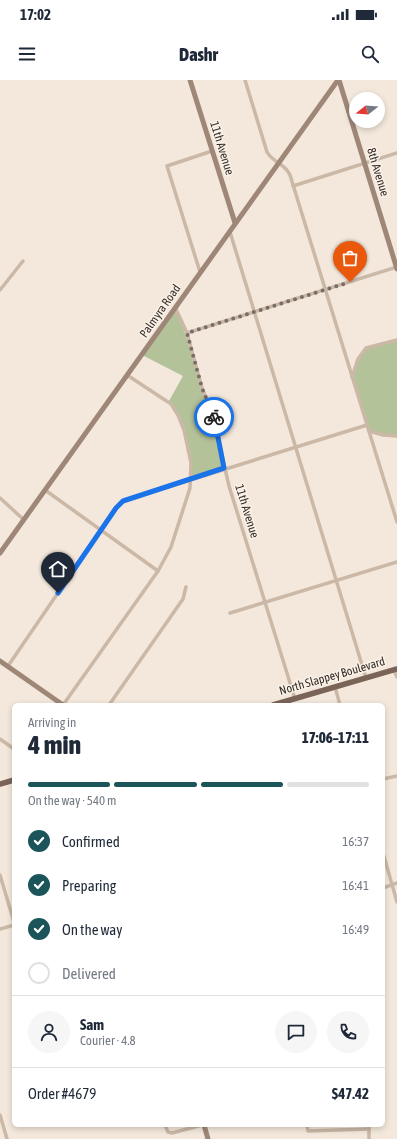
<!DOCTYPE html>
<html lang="en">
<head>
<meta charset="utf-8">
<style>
  :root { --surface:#fff; --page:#f6f6f7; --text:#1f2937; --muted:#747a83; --line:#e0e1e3; --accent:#1b555a }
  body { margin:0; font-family:"Asap Condensed",sans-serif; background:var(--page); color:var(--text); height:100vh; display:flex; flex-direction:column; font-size:15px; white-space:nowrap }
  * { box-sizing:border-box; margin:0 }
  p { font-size:13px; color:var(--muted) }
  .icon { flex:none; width:22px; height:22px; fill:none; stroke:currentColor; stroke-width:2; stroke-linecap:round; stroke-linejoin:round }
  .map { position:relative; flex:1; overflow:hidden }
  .side { position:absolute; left:12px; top:623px; width:373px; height:424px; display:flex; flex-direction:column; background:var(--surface); border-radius:6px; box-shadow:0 2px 6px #0003 }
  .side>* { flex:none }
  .needle { width:26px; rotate:253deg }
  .buttons { position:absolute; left:349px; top:12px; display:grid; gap:8px }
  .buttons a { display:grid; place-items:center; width:36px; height:36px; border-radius:50%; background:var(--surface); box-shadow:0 2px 6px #0003; font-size:20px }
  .pin { position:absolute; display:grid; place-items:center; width:34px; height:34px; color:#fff; margin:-41px -17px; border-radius:50% 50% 50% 0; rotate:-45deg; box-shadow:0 0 4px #0007 }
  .pin .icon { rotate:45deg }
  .courier { position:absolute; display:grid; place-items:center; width:40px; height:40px; margin:-20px; border:3px solid #1a73e8; border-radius:50%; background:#fff; color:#222; box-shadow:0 1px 5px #0007 }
  .headline em { font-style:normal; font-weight:800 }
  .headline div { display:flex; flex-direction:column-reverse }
  .headline { display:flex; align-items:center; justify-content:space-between; height:68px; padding:0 16px }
  h1 { font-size:26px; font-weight:800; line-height:30px }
  .bar { display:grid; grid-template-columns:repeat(4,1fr); gap:6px 4px; align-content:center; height:48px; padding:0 16px }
  .bar i { height:5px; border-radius:3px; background:var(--line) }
  .bar .current { background:var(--accent) }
  .bar p { grid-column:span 4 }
  .line { display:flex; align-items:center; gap:10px; padding:0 16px; border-top:1px solid var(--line) }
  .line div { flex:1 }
  .round { display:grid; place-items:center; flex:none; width:42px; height:42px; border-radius:21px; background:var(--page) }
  ol { padding:0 16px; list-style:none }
  li { display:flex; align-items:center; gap:12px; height:44px }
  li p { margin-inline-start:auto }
  li .icon { padding:4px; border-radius:50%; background:var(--accent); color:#fff; stroke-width:4 }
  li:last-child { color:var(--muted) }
  li i { width:22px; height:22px; border:2px solid var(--line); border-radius:50% }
  .status { display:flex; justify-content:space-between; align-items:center; height:28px; padding:0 20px; background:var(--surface); direction:ltr }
  .status svg { height:11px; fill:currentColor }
  header { display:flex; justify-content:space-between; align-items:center; height:52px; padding:0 16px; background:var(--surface); font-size:18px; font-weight:800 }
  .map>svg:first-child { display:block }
</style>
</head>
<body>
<div class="status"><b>17:02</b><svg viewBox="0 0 49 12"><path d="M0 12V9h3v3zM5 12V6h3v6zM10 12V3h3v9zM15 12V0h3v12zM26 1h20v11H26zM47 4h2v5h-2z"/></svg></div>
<header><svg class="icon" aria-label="menu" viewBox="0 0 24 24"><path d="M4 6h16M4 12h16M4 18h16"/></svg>Dashr<svg class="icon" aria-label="search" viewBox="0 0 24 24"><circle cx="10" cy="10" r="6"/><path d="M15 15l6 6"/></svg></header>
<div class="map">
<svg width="397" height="1059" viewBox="0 0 397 1059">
  <rect width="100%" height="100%" fill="#f3e8db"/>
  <g fill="#b4c29a">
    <path d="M175,227l5,12 32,93 12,56 -32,11 -7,-49 -16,-29 14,-25 -41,-21z"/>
    <path d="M397,260v95l-8,1 -20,-6 -17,-52 2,-11 12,-18z"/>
  </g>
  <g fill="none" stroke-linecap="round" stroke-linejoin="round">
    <g stroke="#cbb8a6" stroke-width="3.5">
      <path d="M245,0l22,72c6,11 18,11 23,23l107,347"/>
      <path d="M293,106l104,-33"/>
      <path d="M230,152l136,446"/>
      <path d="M200,192l-33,-106 45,-15"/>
      <path d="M0,210l23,-29"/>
      <path d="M175,227l12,26 15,55 10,24 17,74 66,213"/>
      <path d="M187,253l210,-66"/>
      <path d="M352,297l6,-18 8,-11 31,-8"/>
      <path d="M369,351l14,4 14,1"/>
      <path d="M45,410l113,81"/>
      <path d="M0,418l24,22"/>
      <path d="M230,533l167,-51"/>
      <path d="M8,586l108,-158 7,-7 244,-76"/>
      <path d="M394,590l3,7"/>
      <path d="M335,607l5,18"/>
      <path d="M63,625l95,-134 13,-24 19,-59 1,-25 -7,-33 -6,-15 -7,-11 -44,-29"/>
      <path d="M109,625l74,-106 3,-12"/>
      <path d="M0,659l14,10"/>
      <path d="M383,699l14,-3"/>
      <path d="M383,773l14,49"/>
      <path d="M0,795l14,47"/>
      <path d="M383,808l14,-5"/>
      <path d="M0,849l14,-4"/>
      <path d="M0,1035l7,24"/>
      <path d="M165,1045l3,7 4,1 30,-8"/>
      <path d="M307,1045l1,6 61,-2"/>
      <path d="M369,1045v14"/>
    </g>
    <g stroke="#9f8778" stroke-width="5">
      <path d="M190,0l45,143"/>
      <path d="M339,0l58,189"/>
      <path d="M0,473l338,-473"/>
      <path d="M0,581l63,44"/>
      <path d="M204,1045l4,14"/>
    </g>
    <g stroke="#7a6458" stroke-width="5.5">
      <path d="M273,625l124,-36"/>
      <path d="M0,704l14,-4"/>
    </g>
  </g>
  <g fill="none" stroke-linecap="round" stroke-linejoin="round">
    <path stroke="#796e67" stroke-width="4" stroke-dasharray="0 7.2" d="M214,337l-12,-29 -15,-55 163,-51"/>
    <path stroke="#1a73e8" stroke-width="5" d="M58,513l58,-85 7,-7 101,-33 -10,-51"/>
  </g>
  <g text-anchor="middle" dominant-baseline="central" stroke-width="3" stroke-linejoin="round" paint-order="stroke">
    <g font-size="12" fill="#372d28" stroke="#faf2e8">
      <text transform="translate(222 68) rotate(73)">11th Avenue</text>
      <text transform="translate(378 92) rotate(73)">8th Avenue</text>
      <text transform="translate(160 231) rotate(-55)">Palmyra Road</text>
      <text transform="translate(247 431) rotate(73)">11th Avenue</text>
      <text transform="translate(332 596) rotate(-16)">North Slappey Boulevard</text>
    </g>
  </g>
</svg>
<div class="buttons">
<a><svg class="needle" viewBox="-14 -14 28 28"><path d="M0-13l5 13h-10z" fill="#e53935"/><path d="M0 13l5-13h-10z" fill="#747a83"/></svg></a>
</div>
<div class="pin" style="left:350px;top:202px;background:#ea580c"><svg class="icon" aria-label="bag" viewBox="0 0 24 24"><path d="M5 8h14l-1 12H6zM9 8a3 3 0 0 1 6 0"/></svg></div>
<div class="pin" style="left:58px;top:513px;background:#1f2937"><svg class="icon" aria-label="home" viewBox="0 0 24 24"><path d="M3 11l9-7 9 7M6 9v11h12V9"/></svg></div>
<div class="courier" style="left:214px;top:337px"><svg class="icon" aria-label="bike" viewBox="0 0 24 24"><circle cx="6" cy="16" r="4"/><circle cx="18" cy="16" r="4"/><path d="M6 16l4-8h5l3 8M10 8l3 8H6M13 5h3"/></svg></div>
<section class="side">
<div class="headline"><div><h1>4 min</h1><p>Arriving in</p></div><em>17:06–17:11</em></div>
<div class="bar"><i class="current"></i><i class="current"></i><i class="current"></i><i></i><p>On the way · 540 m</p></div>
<ol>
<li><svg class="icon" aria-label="check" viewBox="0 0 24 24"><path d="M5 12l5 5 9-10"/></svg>Confirmed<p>16:37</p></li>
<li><svg class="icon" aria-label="check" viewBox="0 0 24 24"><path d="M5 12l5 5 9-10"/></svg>Preparing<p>16:41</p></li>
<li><svg class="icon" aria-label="check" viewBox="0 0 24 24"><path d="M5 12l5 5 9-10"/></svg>On the way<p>16:49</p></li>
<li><i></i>Delivered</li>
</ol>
<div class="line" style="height:72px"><a class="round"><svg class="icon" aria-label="person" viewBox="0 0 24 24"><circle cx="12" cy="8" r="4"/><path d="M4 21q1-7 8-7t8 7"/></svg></a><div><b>Sam</b><p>Courier · 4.8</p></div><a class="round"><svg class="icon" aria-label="chat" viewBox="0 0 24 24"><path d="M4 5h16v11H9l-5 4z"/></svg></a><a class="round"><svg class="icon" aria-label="phone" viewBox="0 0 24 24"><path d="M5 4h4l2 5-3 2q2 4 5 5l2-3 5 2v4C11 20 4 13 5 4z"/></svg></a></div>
<div class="line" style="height:52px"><div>Order #4679</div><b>$47.42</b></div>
</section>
</div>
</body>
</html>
